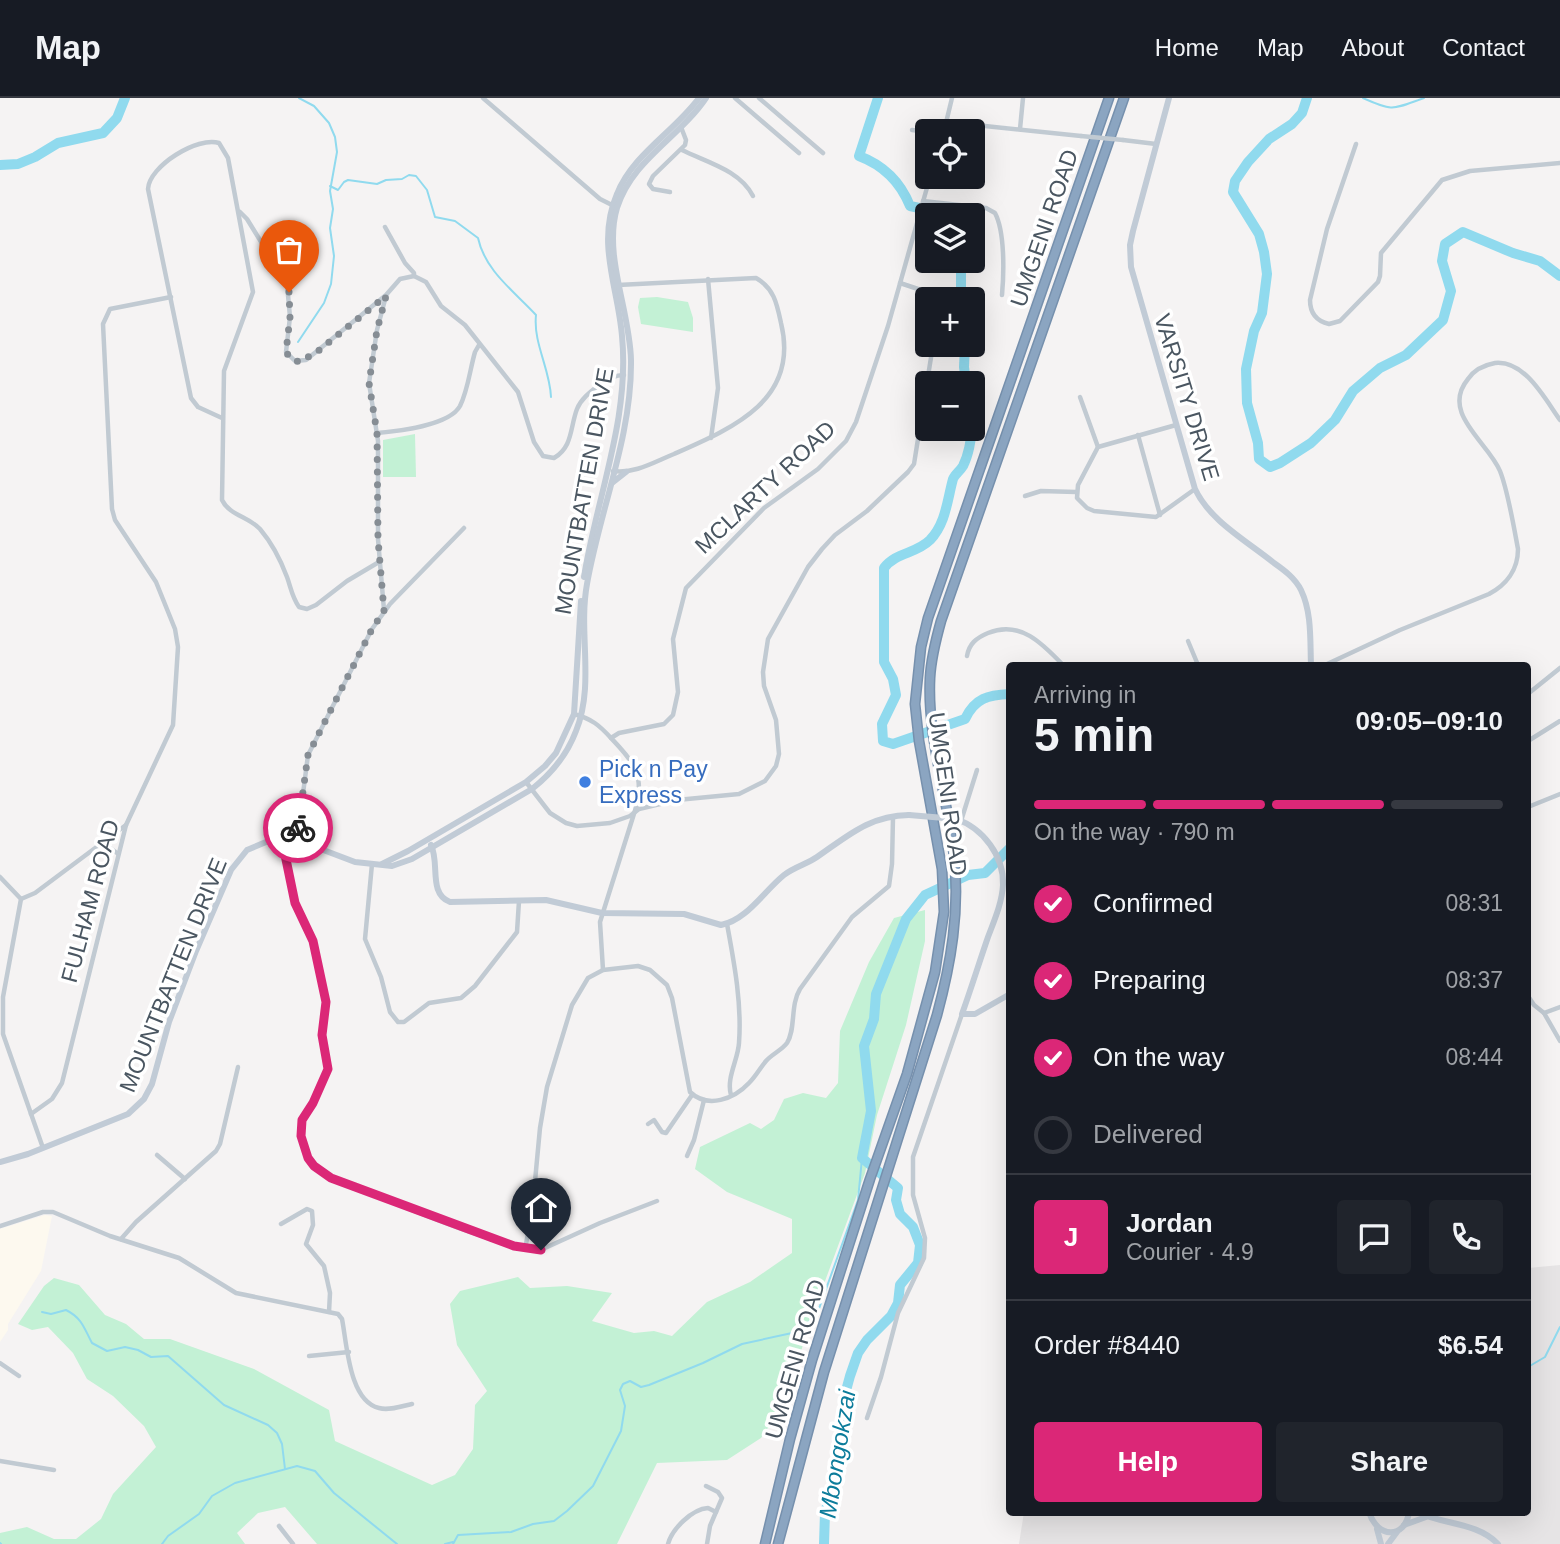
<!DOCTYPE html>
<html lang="en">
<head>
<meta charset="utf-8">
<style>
  :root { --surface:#171b24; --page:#20242c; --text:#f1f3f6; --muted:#9ea1a6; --line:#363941; --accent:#db2777 }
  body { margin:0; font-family:Helvetica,sans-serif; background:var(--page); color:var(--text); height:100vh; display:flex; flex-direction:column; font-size:26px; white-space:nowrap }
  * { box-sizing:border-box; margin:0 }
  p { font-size:23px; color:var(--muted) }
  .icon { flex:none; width:38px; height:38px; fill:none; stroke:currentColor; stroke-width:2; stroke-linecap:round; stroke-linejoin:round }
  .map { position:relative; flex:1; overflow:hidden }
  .side { position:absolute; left:1006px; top:564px; width:525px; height:854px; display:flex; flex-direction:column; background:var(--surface); border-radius:7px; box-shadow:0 7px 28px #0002 }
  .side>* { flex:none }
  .controls { position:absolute; left:915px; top:21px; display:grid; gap:14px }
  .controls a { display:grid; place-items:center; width:70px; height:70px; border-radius:7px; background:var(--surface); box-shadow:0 7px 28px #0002; font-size:35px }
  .pin { position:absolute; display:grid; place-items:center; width:60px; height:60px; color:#fff; margin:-72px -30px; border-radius:50% 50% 50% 0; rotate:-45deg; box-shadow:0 0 7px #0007 }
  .pin .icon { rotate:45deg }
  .courier { position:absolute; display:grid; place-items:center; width:70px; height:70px; margin:-35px; border:5px solid #db2777; border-radius:50%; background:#fff; color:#222; box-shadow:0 2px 9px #0007 }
  .head em { font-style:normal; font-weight:800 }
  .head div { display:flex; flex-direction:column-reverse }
  .head { display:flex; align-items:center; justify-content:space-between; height:119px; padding:0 28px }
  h1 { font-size:46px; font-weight:800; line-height:52px }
  .bar { display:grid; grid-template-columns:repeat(4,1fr); gap:10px 7px; align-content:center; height:84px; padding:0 28px }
  .bar i { height:9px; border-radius:5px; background:var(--line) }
  .bar .on { background:var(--accent) }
  .bar p { grid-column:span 4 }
  .line { display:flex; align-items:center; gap:18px; padding:0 28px; border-top:2px solid var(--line) }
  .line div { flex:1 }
  .round { display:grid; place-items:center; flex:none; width:74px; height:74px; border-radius:7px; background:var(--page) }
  ol { padding:0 28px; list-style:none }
  li { display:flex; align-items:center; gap:21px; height:77px }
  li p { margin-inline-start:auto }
  li .icon { padding:7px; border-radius:50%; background:var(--accent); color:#fff; stroke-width:4 }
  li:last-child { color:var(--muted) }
  li i { width:38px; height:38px; border:4px solid var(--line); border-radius:50% }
  .cta { display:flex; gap:14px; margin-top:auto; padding:14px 28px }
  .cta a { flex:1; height:80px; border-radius:7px; background:var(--accent); color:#fff; font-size:28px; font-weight:800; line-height:80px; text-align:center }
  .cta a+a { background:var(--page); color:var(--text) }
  header { display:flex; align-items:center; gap:42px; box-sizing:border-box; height:98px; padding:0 35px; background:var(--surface); border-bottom:2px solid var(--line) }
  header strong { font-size:33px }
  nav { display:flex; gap:38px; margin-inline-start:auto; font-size:24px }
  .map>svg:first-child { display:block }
</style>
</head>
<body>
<header>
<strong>Map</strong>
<nav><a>Home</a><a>Map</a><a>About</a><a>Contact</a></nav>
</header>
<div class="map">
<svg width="1560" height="1446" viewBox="0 0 1560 1446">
  <rect width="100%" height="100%" fill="#f5f3f3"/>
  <path fill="#fdf9ef" d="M45,1117l7,1 -11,55 -33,53v6l-8,12v-113z"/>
  <path fill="#e6e4e5" d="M1560,1167v279h-541l5,-32h504v-244z"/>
  <g fill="#c3f1d5">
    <path d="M657,199l31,5 5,16v14l-52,-8 -3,-17 2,-9z"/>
    <path d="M415,336l1,43h-33v-37z"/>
    <path d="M925,812v31l-19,84 -29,90 -12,58 -54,146 -26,84 -24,35 -34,22 -70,3 -40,81h-300l-32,-37 -27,6 -21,20 8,11h-245v-11l27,-6 27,12h22l25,-20 12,-25 43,-47 -12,-21 -31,-30 -26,-17 -14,-26 -25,-26 -16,3 -14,-6 26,-38 10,-8 25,7 26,30 21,9 18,15h26l84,30 75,41 6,31 97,44 23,-10 18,-26 2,-44 12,-14 -30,-46 -7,-41 10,-13 58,-14 12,11 37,-2 45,7 -20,28 42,12 20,-2 18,5 35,-34 43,-20 42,-29v-34l-65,-27 -32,-23 5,-22 50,-24 11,6 13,-9 10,-21 19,-6 23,5 12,-15 2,-52 29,-69 25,-44z"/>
  </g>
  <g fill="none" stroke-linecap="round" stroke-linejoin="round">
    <g stroke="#90daee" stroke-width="2">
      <path d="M1363,0c31,14 30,11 61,0"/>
      <path d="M330,88l8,4 6,-8 4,-2 29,4 9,-4 16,-1 7,-4 7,1 11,14 8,27 20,4 23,17c7,33 37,54 58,77 -3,28 14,54 15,82"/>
      <path d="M298,244l26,-39 7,-19 3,-28 -4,-28 3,-19 -3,-18 7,-39 -2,-15 -6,-14 -15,-17 -15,-8"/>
      <path d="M42,1214l9,2 15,-4c16,8 18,18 26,33l15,8 18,-4 13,3 13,7 17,-1 56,49 44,20 9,8 5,11 3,25"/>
      <path d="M1528,1269l17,-10 15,-30"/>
      <path d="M0,1445l1,1"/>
      <path d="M162,1446l6,-8 31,-22 13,-18 23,-13 62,-17 18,5 19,22 63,51"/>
      <path d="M445,1446l8,-2"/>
      <path d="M453,1446l5,-9 53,-3 22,-8 21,-3 13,-10 26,-25 28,-55 4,-25 -5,-16 3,-6 7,-3 11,6 8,-2 54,-22 39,-19 50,-11 24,-16 42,-117 4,-42"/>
    </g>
    <g stroke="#90daee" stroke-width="10">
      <path d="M878,0l-19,58c24,9 41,25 51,50l42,9"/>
      <path d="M1307,0l-5,15 -10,11 -23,15 -21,23 -13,19 -2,11 26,42 5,18 3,22 -5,39 -8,18 -8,38 1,34 11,40 1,16 11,8 10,-4 31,-20 24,-23 18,-29 27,-23 26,-13 37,-35 8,-29 -9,-30 3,-17 18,-12 50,21 27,8 20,15"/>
      <path d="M0,67l18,-1 17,-7 23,-14 45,-10 14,-15 8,-20"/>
      <path d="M961,163v38"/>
      <path d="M965,247l-1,22 2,16"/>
      <path d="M971,331c1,10 -3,27 -8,37 -3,5 -8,8 -10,13 -6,22 -7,44 -23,61 -14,14 -34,12 -46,28v94l9,17 3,16 -14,29 1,17 10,3 72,-25c10,-21 23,-24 45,-25"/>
      <path d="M824,1446l1,-31 17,-62 2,-53 6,-22 8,-23 9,-13 24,-24 7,-13 2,-18 18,-22 2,-18 -7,-18 -13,-13 -4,-14 2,-12 -36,-30 9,-47 -7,-65 10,-27 2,-25 30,-75 19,-24 43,-20 17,-2 25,-25"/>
    </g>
    <g stroke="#7690ad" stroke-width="11">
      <g id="highway">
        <path d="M765,1446l25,-105 22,-79 58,-181 37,-105 28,-102 9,-60 -2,-43 -23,-128 -4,-37 6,-57 7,-29 181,-520"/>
        <path d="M778,1446l46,-172 113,-357c14,-52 23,-104 17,-158 -6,-60 -27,-118 -24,-179 1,-20 6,-39 11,-57l183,-523"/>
      </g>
    </g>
    <g stroke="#c1cad2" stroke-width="4.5">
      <path d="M483,0l117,101 14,7"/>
      <path d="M735,0l64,55"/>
      <path d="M759,0l64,55"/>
      <path d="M947,24l134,14"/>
      <path d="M1020,31l3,-31"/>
      <path d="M912,32l16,2"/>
      <path d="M944,33l8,-33"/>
      <path d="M1123,42l33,4"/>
      <path d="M1356,46l-29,85 -17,71c0,13 6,21 19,24l11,-3 38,-39 2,-6 1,-23 61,-73 28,-9 90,-8"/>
      <path d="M682,52c24,12 58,20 71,46"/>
      <path d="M670,94l-17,-3 -4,-5 4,-8 32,-31 1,-5 -5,-13"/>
      <path d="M923,103l63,7 9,5c10,19 9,60 7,82"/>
      <path d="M240,114l7,7 40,65 3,33 -4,35 9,9 11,-1 80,-65 14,-16 14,-3 12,6 15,24 24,19 53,67 16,50 9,14 11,2c19,-11 16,-31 23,-49 4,-10 13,-17 22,-24 8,-6 15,-10 25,-10"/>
      <path d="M385,129l20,36 9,10v3"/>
      <path d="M708,181l10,109 -7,50"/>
      <path d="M900,185l21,7 7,19"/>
      <path d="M1080,299l18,50"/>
      <path d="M222,320l-24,-11 -7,-9 -43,-209c1,-23 50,-53 71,-46l9,15 25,134 -29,79 -2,129c7,15 27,17 38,29 11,13 21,32 27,48 4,11 5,20 12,30l8,2 9,-4 31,-24 32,-19"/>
      <path d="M1176,327l-78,22 -20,38 -1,13 10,10 7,3 62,6 39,-28"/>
      <path d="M377,335c21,-2 72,-7 83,-27 8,-16 10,-37 15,-54l4,-7"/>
      <path d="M1138,337l22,80"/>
      <path d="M613,373c22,3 41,-9 61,-17 59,-26 126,-54 107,-131 -4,-19 -7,-35 -25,-45l-138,7"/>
      <path d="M1025,398l16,-5 35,1"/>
      <path d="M384,512l-6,-71v-98l-9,-58 8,-53 9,-34"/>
      <path d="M1188,543l10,24"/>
      <path d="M967,558c2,-12 9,-18 21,-23 32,-13 54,10 75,32"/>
      <path d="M1325,567l75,-35 89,-36c17,-9 29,-24 29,-45 -4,-21 -10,-58 -18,-78 -12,-29 -60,-58 -32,-92 6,-9 16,-14 27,-16 30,-3 50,36 65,57"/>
      <path d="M1529,595l31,-25"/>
      <path d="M574,616c18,5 25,11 37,24 19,20 32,33 27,63l-38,121 3,48"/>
      <path d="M611,640l8,-5 45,-9 9,-9 5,-23 -5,-53 13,-51 78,-80 54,-39 28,-28 10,-19 32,-96 42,-149"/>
      <path d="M1528,643l32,-20"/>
      <path d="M526,684l24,31 16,10 11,3 33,-3 20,-7 9,-7 38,-9 62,-6 26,-13 11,-15 3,-12 -3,-34 -12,-34 -1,-14 5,-33 40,-72 14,-18 13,-14 32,-24 41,-39 6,-8 19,-119"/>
      <path d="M1528,709l32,-13"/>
      <path d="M961,723l16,-51"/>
      <path d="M297,742l11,-85 64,-126 18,-25 74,-76"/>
      <path d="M282,743l13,62 18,38 13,61 -4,34 6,33 -7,17 -19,34 -1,16 7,22 6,8 17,12c39,13 183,79 214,70l55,-25 57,-22"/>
      <path d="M98,748l12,2 7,5"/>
      <path d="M372,766l-7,75 16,38 9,35 8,10h6l25,-19 32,-5 14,-12 42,-54 2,-31"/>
      <path d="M0,779l21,22 -18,98v37l40,114"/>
      <path d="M21,801l14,-6 91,-68"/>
      <path d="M727,826c7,38 15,79 12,119 -1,17 -13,35 -8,52"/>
      <path d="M1528,898l6,9 10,8 16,28"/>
      <path d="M1544,915l16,-6"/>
      <path d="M31,1016l21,-15 10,-16 64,-258 47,-100 5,-78 -3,-18 -19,-47 -41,-62 -3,-11 -9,-185 7,-15 61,-12"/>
      <path d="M648,1026l6,-4 8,12 4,1 26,-38"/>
      <path d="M157,1057l28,24"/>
      <path d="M687,1058l7,-16 10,-40"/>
      <path d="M281,1126l26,-15 5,2 1,14 -7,19 18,22 6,27 -1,19"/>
      <path d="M0,1128l43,-14h10l57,24 69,22 57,35 102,21 4,5c5,25 7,82 37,89 10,3 23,-2 33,-4"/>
      <path d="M121,1141l15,-17 80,-71 4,-7 18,-77"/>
      <path d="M525,1151l7,-36 8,-85 7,-41 25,-82 16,-27 15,-8 35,-4 12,4 17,15 5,13 18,94c18,17 44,7 59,-9 7,-7 11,-15 17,-22 6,-7 16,-11 21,-18 9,-14 3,-38 13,-54l52,-72 37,-31 3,-22 1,-47"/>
      <path d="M309,1258l40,-4"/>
      <path d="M0,1265l19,13"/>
      <path d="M867,1320l14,-41 17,-64 26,-55 1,-20 -12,-43v-38l49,-143"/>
      <path d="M0,1363l54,9"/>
      <path d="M706,1388l12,6 4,6 -12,28 -3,18"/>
      <path d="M279,1428l14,18"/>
      <path d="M668,1446c4,-15 24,-35 40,-36l8,4"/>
    </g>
    <g stroke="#c1cbd6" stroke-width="6">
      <path d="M1169,0l-36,133 -3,14 1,22 64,222c15,32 52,52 79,74 10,7 21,15 27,27 11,23 9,50 10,75"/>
      <path d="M612,385l14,-11"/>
      <path d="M584,479c13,-81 46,-159 38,-241 -4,-49 -26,-93 -5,-142 16,-40 57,-62 82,-96"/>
      <path d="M956,721c27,9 48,37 47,66 -1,18 -9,36 -15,52 -9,26 -17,52 -26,77h13l35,-20"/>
      <path d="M431,747c9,18 -3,49 19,57l96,-2 56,13 82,1 37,11c26,-5 43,-34 63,-50 10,-8 23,-11 33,-18 32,-22 52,-41 92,-42"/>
      <path d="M382,766l26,-13 118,-69 19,-16 11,-13 18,-39 7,-113"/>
      <path d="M0,1064l28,-8 100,-40 16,-15 8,-15 17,-62 27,-71 35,-81 16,-20 19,-8 31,-2 58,22 37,4 20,-7 120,-70c19,-15 35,-34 44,-58 19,-47 2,-98 11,-147 13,-75 45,-147 44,-224 -1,-49 -28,-105 -14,-152 15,-48 62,-70 89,-110"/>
      <path d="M1369,1414c8,26 36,28 40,0"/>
      <path d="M1417,1414c27,13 60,10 81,32"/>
      <path d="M1404,1427l22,-8"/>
      <path d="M1377,1431l4,15"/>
      <path d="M1388,1446l9,-12"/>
    </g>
    <use href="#highway" stroke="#8ba5c1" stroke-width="8"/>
    <path stroke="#c1cad2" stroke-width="4.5" d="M1081,38l42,4"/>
    <path stroke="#c1cbd6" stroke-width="6" d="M909,717l47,4"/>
  </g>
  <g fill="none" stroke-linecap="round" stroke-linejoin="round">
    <path stroke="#868d94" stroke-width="7" stroke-dasharray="0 12.6" d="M289,194l1,25 -4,35 5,7 9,3 18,-11 68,-55 -9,34 -8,53 8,50 1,106 6,72 -12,18 -64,126 -10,73"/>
    <path stroke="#db2777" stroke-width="9" d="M298,730l-1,12h-15l13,63 18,38 13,61 -4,33 6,34 -15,34 -11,17 -1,16 7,22 6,8 17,12 183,68 27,4"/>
  </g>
  <circle fill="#3f7fe0" stroke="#fff" stroke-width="2.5" cx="585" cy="684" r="7"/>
  <g text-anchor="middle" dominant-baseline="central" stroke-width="7" stroke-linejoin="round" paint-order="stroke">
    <g font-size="23" fill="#4a5661" stroke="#fff">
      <text transform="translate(1044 130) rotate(-71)">UMGENI ROAD</text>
      <text transform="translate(1187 299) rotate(73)">VARSITY DRIVE</text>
      <text transform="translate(765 389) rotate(-43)">MCLARTY ROAD</text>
      <text transform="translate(584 393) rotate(-80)">MOUNTBATTEN DRIVE</text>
      <text transform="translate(948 696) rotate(82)">UMGENI ROAD</text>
      <text transform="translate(90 803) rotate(-75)">FULHAM ROAD</text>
      <text transform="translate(173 877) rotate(-68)">MOUNTBATTEN DRIVE</text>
      <text transform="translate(795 1261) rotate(-74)">UMGENI ROAD</text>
    </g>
    <g font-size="23" fill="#366cbe" stroke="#fff" text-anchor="start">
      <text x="599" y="671">Pick n Pay<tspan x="599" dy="26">Express</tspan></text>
    </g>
    <g font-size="24" font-style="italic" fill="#0c7c9b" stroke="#fff">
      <text transform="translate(837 1356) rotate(-81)">Mbongokzai</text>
    </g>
  </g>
</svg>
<div class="controls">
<a><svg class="icon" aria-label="locate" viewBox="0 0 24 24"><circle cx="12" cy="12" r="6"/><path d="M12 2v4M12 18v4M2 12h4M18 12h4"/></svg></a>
<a><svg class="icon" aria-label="layers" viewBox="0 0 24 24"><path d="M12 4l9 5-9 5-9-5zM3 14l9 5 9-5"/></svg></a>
<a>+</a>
<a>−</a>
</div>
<div class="pin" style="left:289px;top:194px;background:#ea580c"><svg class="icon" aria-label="bag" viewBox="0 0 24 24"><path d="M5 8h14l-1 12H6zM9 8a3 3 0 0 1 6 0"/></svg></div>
<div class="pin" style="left:541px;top:1152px;background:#1f2937"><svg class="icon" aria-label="home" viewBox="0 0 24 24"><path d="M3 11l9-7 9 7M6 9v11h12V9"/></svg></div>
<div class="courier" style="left:298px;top:730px"><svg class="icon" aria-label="bike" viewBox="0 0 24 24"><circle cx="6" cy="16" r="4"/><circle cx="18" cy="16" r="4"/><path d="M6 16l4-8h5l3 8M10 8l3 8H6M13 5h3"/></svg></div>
<section class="side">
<div class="head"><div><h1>5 min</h1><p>Arriving in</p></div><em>09:05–09:10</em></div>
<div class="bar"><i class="on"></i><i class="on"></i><i class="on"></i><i></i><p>On the way · 790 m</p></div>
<ol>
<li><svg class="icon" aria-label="check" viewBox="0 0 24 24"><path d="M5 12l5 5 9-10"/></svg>Confirmed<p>08:31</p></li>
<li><svg class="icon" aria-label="check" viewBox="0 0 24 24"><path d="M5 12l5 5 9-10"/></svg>Preparing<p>08:37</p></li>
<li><svg class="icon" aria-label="check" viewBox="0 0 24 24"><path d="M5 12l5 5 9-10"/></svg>On the way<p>08:44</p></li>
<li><i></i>Delivered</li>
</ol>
<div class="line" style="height:126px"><b class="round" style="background:var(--accent);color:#fff">J</b><div><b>Jordan</b><p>Courier · 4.9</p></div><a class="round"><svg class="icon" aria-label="chat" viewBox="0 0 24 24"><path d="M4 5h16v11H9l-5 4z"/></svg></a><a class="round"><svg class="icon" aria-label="phone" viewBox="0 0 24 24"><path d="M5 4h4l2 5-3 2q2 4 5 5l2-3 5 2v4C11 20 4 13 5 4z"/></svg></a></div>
<div class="line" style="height:91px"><div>Order #8440</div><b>$6.54</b></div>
<div class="cta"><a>Help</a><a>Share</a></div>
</section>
</div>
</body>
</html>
